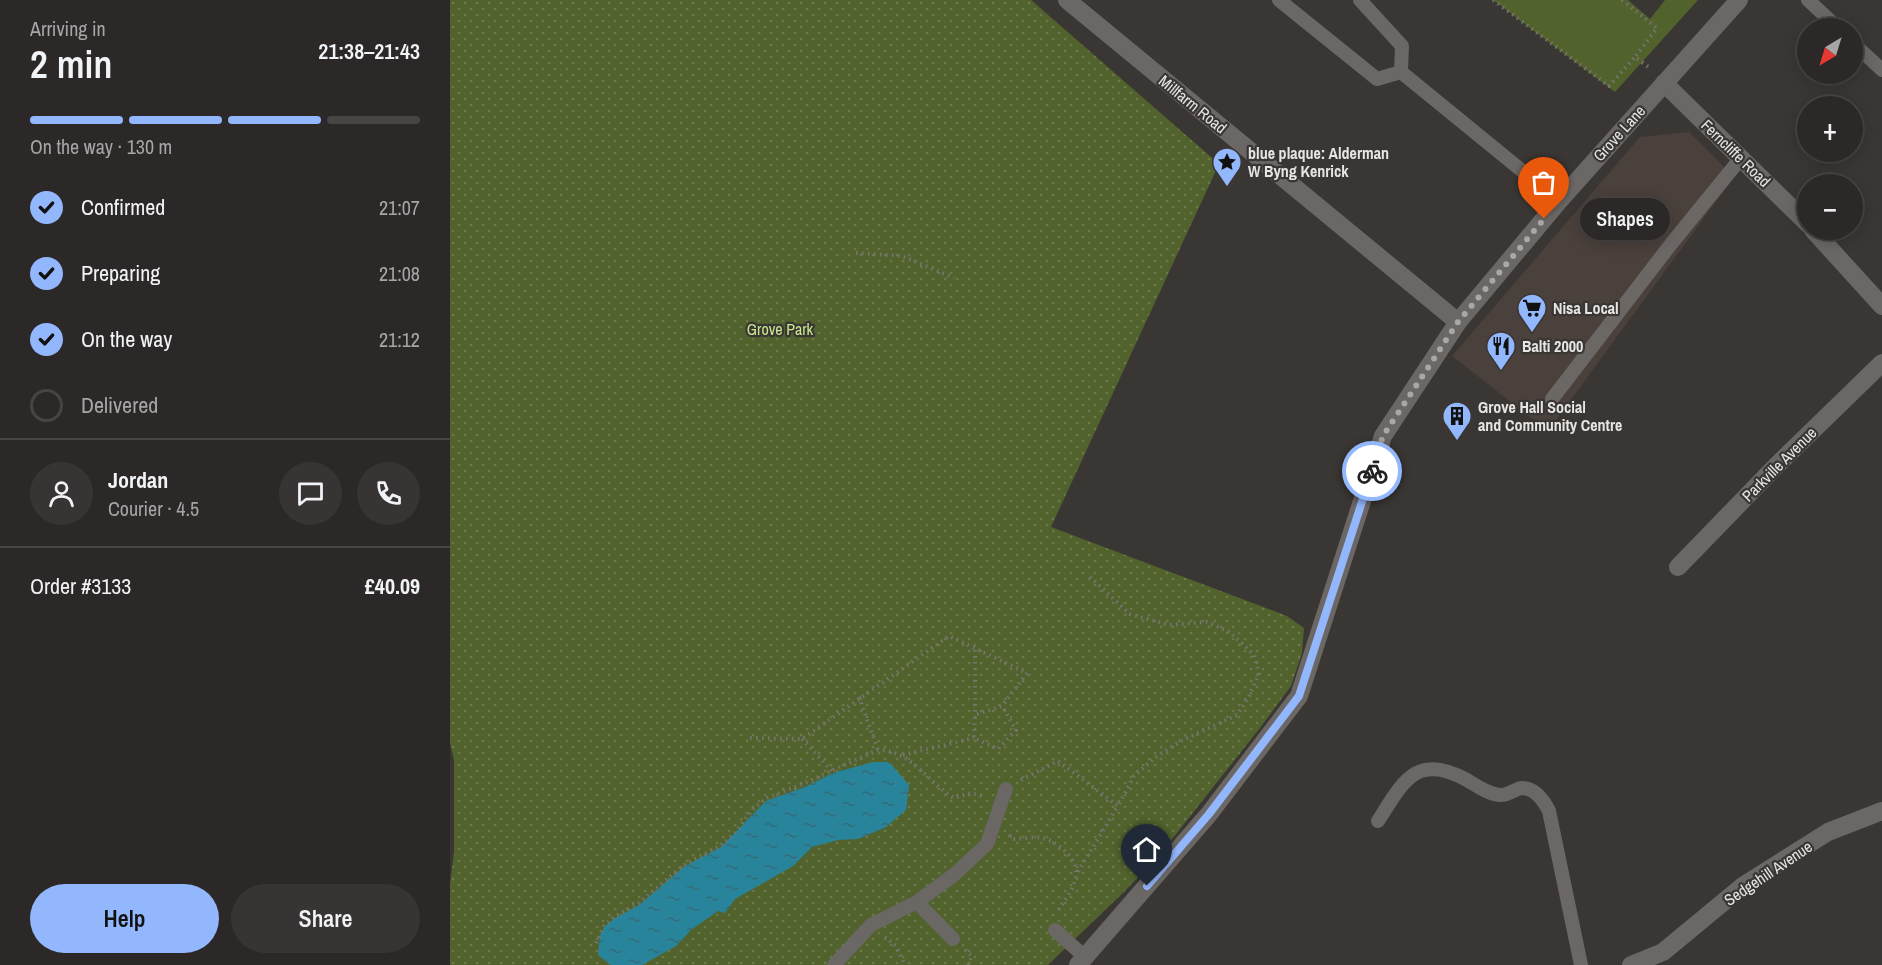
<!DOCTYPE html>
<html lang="en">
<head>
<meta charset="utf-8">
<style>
  :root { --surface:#2c2827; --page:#383433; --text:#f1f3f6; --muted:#a6a6a7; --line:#484444; --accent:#93b7fd }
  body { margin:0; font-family:"Archivo Narrow",sans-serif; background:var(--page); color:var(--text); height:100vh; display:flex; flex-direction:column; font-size:22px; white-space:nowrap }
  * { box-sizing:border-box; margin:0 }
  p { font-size:20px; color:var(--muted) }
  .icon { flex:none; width:33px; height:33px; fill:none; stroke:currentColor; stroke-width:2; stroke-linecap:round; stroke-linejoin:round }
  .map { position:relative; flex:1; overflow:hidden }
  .drawer { display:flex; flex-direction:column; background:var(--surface); width:450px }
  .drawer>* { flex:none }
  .needle { width:39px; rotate:218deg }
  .controls { position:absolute; left:1347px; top:18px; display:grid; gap:12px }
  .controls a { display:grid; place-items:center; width:66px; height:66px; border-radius:50%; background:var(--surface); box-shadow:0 3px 15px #0003,0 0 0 2px var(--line); font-size:30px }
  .pin { position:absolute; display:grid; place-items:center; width:51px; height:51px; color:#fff; margin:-62px -26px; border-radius:50% 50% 50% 0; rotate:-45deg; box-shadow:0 0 6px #0007 }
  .pin .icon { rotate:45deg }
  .courier { position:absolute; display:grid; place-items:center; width:60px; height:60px; margin:-30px; border:4px solid #93b7fd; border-radius:50%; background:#fff; color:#222; box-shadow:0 2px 8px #0007 }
  .bubble { position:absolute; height:42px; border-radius:21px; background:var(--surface); box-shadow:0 3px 15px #0003,0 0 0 2px var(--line); font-size:20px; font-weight:600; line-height:42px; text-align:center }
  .summary em { font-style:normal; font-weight:600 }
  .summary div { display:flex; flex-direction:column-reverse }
  .summary { display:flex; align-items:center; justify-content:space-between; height:102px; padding:0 30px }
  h1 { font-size:39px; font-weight:600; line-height:45px }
  .bar { display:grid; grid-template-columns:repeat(4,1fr); gap:9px 6px; align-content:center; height:72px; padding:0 30px }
  .bar i { height:8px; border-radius:4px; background:var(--line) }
  .bar .current { background:var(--accent) }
  .bar p { grid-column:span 4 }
  .line { display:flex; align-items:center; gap:15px; padding:0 30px; border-top:2px solid var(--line) }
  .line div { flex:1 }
  .round { display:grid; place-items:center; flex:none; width:63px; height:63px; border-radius:32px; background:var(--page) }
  ol { padding:0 30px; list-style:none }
  li { display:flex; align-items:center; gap:18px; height:66px }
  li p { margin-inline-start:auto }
  li .icon { padding:6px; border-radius:50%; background:var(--accent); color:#111; stroke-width:4 }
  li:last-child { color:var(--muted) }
  li i { width:33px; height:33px; border:3px solid var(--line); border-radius:50% }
  .cta { display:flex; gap:12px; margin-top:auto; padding:12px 30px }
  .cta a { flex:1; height:69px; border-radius:36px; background:var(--accent); color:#111; font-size:24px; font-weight:600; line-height:69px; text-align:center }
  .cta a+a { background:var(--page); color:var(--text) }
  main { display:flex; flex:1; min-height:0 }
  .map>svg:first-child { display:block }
</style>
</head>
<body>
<main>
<section class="drawer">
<div class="summary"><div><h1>2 min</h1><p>Arriving in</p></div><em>21:38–21:43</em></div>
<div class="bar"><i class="current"></i><i class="current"></i><i class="current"></i><i></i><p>On the way · 130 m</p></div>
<ol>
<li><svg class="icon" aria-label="check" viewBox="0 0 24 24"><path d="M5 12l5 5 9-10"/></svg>Confirmed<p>21:07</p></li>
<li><svg class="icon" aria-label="check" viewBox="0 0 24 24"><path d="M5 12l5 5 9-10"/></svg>Preparing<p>21:08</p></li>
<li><svg class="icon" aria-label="check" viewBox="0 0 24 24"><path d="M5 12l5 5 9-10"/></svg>On the way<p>21:12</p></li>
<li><i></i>Delivered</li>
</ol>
<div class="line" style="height:108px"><a class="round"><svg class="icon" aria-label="person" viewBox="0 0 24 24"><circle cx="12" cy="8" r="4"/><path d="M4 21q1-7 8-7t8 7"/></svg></a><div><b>Jordan</b><p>Courier · 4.5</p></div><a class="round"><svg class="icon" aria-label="chat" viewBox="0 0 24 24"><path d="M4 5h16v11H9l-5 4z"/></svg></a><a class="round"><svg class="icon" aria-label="phone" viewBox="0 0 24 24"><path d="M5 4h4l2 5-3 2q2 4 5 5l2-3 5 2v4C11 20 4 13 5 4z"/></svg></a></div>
<div class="line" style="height:78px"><div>Order #3133</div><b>£40.09</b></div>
<div class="cta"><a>Help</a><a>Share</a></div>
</section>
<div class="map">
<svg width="1432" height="965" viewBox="0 0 1432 965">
  <defs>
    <pattern id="park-dots" width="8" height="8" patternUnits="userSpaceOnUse" patternTransform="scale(1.5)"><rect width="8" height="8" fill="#51622d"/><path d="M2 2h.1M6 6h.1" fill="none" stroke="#6a784b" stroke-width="1.8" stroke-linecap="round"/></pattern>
    <pattern id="water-ripples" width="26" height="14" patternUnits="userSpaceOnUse" patternTransform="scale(1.5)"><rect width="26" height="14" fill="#28849b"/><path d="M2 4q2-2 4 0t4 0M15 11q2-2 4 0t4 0" fill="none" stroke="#346b78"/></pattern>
  </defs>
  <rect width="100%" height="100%" fill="#3a3634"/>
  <path fill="#4a403c" d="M1239,132l45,45 -186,254 -96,-75 188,-219z"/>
  <path fill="#51622d" d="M1043,0h135l22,19 15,-19h33l-83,92z"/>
  <path fill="url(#park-dots)" d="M0,0h581l188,164 -168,363 236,89 17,12 -2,25 -11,33 -31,42 -95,120 -38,41 -79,76h-598v-81l4,-31v-93l-4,-17z"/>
  <path fill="url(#water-ripples)" d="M423,762h16l20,23 -3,25 -20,17 -28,12 -20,1 -26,7 -19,19 -58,33 -10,14 -7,-2 -27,19 -15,16 -34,19h-31l-13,-10 2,-20 5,-9 10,-8 24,-13 46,-39 36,-19 45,-46 39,-14 28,-14z"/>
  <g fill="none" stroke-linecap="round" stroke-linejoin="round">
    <g stroke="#787573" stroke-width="4" stroke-dasharray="1.5 4.5" stroke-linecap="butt">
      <path d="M1043,0l116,86 26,-29 16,12"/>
      <path d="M1172,0l35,28 -22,29"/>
      <path d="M406,253l46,3 52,22"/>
      <path d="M640,577l40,37 39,11 38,-3 23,10 24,23 5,19 -10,22 -12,19 -54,25 -26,16 -23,20 -16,30"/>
      <path d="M525,650v65"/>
      <path d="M409,697l19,53"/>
      <path d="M300,738l52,1 147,-103 78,37 -25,33 -27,9 -1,23 24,11 18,-19 -14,-24"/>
      <path d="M352,739l30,32"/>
      <path d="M453,755l71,-17"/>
      <path d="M571,780l37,-19 60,45 -41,67"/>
      <path d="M559,835l5,4c9,0 20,-3 28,-1 14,2 36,21 34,36 -1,15 -12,26 -19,38"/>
      <path d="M435,937l11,9 9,19"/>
      <path d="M146,943l8,-17 10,-9 25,-14 45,-38 36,-19 14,-12 19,-25 14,-11 38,-15 73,-33c33,0 50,33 76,48l17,-5 14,4"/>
      <path d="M515,950l7,6 -4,9"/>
    </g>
    <g stroke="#6b6765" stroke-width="14">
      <path d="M829,0l98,79 24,-7"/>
      <path d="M910,0l42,46 -1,26 158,129"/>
      <path d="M1358,0l30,28"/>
      <path d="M1402,42l30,28"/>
      <path d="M1102,399l119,-155 70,-86"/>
      <path d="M928,821c25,-39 38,-69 89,-41 10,6 21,14 33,15 8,1 14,-6 22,-7 13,0 22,13 27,23l32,154"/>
      <path d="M467,902l36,37"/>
      <path d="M605,930l31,28"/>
      <path d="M384,965l37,-40 46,-23 38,-28 32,-30 19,-55"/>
    </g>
    <g stroke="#6b6765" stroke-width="18">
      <path d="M617,0l391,322"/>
      <path d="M1214,83l144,141"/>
      <path d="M1363,230l69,76"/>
      <path d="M1228,567l97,-100 107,-104"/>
      <path d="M628,965l131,-151 90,-118 84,-260 75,-114 101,-121 180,-201"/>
      <path d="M1181,965l32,-13 81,-67 84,-53 54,-21"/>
    </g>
  </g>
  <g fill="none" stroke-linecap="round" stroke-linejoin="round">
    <path stroke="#aaa8a6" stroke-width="6" stroke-dasharray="0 10.8" d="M922,471l11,-35 75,-114 86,-103"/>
    <path stroke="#93b7fd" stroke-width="8" d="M697,886l62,-72 90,-118 73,-225"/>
  </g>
  <defs>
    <g id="sight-pin" transform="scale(1.5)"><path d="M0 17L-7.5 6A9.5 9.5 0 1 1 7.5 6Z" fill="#93b7fd" stroke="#3a3634"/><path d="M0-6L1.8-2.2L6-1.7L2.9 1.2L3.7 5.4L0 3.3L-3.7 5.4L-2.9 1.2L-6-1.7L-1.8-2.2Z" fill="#111"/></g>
    <g id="supermarket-pin" transform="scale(1.5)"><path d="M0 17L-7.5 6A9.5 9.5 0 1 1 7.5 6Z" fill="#93b7fd" stroke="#3a3634"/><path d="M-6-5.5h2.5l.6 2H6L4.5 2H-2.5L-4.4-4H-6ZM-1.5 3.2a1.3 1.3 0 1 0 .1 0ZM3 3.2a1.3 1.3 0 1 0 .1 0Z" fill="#111"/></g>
    <g id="restaurant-pin" transform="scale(1.5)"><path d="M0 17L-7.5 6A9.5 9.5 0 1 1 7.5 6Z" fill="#93b7fd" stroke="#3a3634"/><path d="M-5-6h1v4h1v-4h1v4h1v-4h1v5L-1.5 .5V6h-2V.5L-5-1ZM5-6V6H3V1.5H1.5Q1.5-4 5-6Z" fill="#111"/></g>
    <g id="building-pin" transform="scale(1.5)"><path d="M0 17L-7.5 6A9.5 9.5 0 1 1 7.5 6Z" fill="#93b7fd" stroke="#3a3634"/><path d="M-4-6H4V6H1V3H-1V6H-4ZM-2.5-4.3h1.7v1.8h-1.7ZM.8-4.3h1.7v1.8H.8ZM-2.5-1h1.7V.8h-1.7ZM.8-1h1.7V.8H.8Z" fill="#111"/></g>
  </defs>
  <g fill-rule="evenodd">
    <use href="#sight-pin" x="777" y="162"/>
    <use href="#supermarket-pin" x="1082" y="308"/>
    <use href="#restaurant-pin" x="1051" y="346"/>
    <use href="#building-pin" x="1007" y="416"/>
  </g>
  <g text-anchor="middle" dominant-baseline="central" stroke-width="4.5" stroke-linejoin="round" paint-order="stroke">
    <g font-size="16" fill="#e7e5e4" stroke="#3a3634">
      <text transform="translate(743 104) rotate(39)">Millfarm Road</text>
      <text transform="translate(1169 133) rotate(-48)">Grove Lane</text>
      <text transform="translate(1286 153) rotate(44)">Ferncliffe Road</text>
      <text transform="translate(1329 464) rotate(-45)">Parkville Avenue</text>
      <text transform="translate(1318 873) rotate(-34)">Sedgehill Avenue</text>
    </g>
    <g font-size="16" font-weight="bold" fill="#e7e5e4" stroke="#3a3634" text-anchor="start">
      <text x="798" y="153">blue plaque: Alderman<tspan x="798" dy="18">W Byng Kenrick</tspan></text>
      <text x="1103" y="308">Nisa Local</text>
      <text x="1072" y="346">Balti 2000</text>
      <text x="1028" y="407">Grove Hall Social<tspan x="1028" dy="18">and Community Centre</tspan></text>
    </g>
    <g font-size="16" fill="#c8e88e" stroke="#3a3634">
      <text x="330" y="329">Grove Park</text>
    </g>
  </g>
</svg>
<div class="controls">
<a><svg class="needle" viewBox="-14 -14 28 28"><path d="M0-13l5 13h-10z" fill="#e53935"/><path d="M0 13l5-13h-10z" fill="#a6a6a7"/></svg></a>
<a>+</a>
<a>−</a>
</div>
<div class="pin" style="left:1094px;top:219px;background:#ea580c"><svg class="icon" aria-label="bag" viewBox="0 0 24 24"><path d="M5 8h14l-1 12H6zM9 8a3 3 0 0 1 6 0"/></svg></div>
<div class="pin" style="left:697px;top:886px;background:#1f2937"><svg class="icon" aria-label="home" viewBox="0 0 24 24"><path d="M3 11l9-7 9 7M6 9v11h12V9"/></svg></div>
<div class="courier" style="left:922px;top:471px"><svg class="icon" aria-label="bike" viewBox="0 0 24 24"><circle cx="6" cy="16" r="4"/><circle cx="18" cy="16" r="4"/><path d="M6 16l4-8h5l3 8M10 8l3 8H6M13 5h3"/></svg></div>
<div class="bubble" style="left:1130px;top:198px;width:90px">Shapes</div>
</div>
</main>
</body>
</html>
